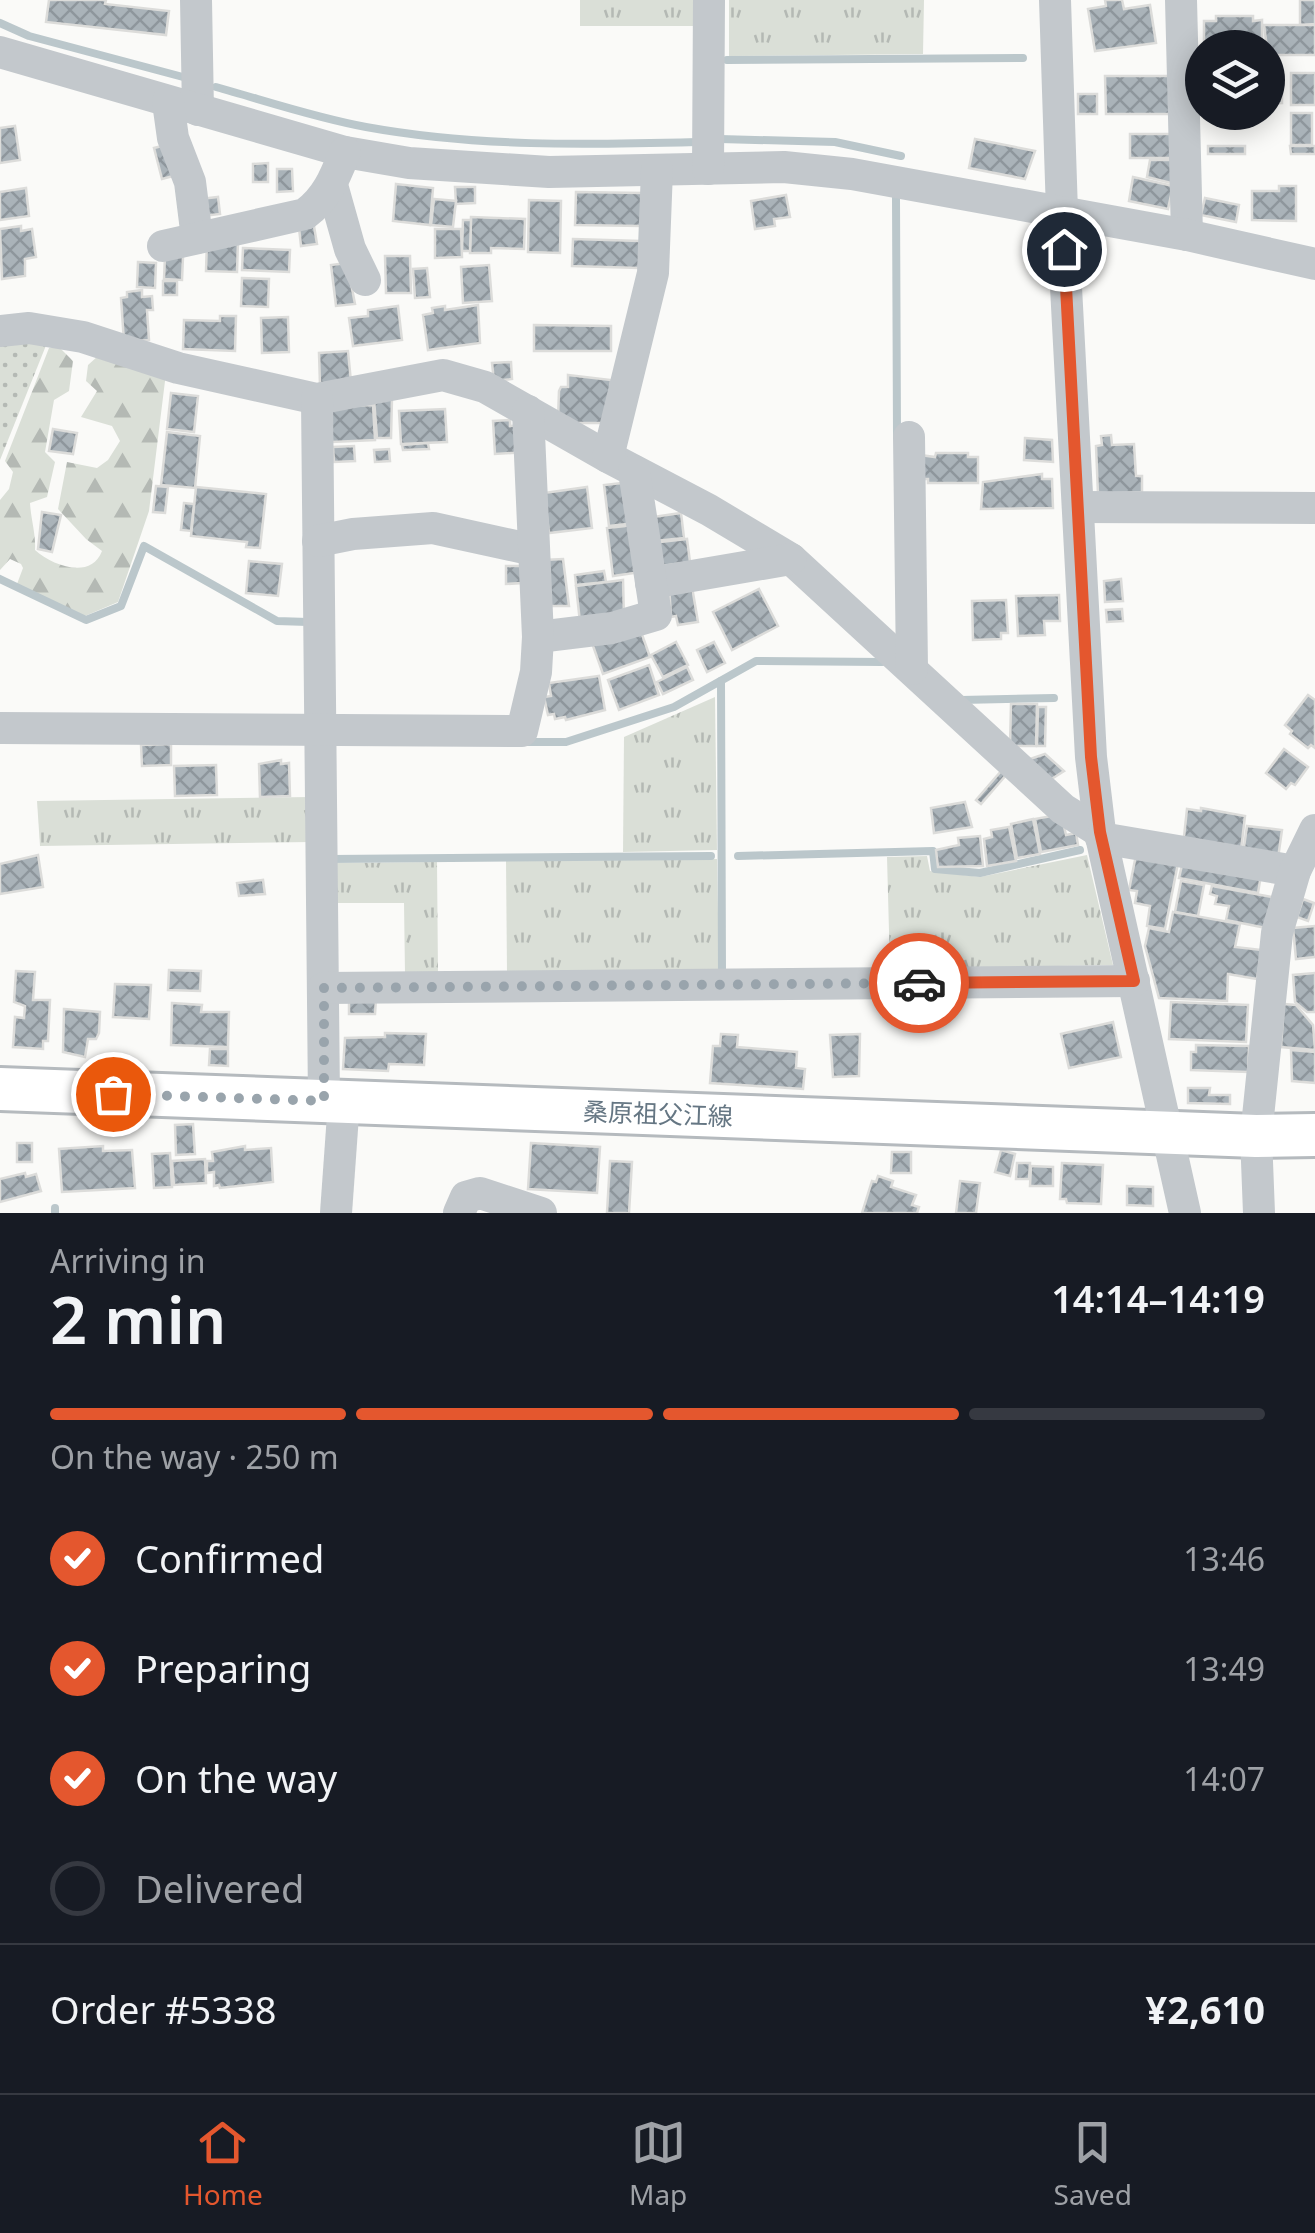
<!DOCTYPE html>
<html lang="en">
<head>
<meta charset="utf-8">
<style>
  :root { --surface:#171b24; --page:#20242c; --text:#f1f3f6; --muted:#9ea1a6; --line:#363941; --accent:#e4572e }
  body { margin:0; font-family:"Noto Sans","Noto Sans JP",sans-serif; background:var(--page); color:var(--text); height:100vh; display:flex; flex-direction:column; font-size:38px; white-space:nowrap }
  * { box-sizing:border-box; margin:0 }
  p { font-size:32px; color:var(--muted) }
  .icon { flex:none; width:55px; height:55px; fill:none; stroke:currentColor; stroke-width:2; stroke-linecap:round; stroke-linejoin:round }
  .map { position:relative; height:1213px; overflow:hidden }
  .details { display:flex; flex-direction:column; background:var(--surface); flex:1 }
  .details>* { flex:none }
  .tools { position:absolute; left:1185px; top:30px; display:grid; gap:20px }
  .tools a { display:grid; place-items:center; width:100px; height:100px; border-radius:50%; background:var(--surface); box-shadow:0 5px 25px #0003; font-size:50px }
  .pin { position:absolute; display:grid; place-items:center; width:85px; height:85px; color:#fff; margin:-42px; border:5px solid #fff; border-radius:50%; box-shadow:0 2px 10px #0007 }
  .courier { position:absolute; display:grid; place-items:center; width:100px; height:100px; margin:-50px; border:8px solid #e4572e; border-radius:50%; background:#fff; color:#222; box-shadow:0 2px 12px #0007 }
  .summary em { font-style:normal; font-weight:600 }
  .summary div { display:flex; flex-direction:column-reverse }
  .summary { display:flex; align-items:center; justify-content:space-between; height:170px; padding:0 50px }
  h1 { font-size:65px; font-weight:600; line-height:75px }
  .bar { display:grid; grid-template-columns:repeat(4,1fr); gap:15px 10px; align-content:center; height:120px; padding:0 50px }
  .bar i { height:12px; border-radius:8px; background:var(--line) }
  .bar .current { background:var(--accent) }
  .bar p { grid-column:span 4 }
  .line { display:flex; align-items:center; gap:25px; padding:0 50px; border-top:2px solid var(--line) }
  .line div { flex:1 }
  ol { padding:0 50px; list-style:none }
  li { display:flex; align-items:center; gap:30px; height:110px }
  li p { margin-inline-start:auto }
  li .icon { padding:10px; border-radius:50%; background:var(--accent); color:#fff; stroke-width:4 }
  li:last-child { color:var(--muted) }
  li i { width:55px; height:55px; border:5px solid var(--line); border-radius:50% }
  .dock { display:flex; justify-content:space-around; align-items:center; height:140px; border-top:2px solid var(--line); background:var(--surface); font-size:28px; color:var(--muted) }
  .dock a { display:grid; justify-items:center; gap:5px }
  .dock .current { color:var(--accent) }
  .map>svg:first-child { display:block }
</style>
</head>
<body>
<div class="map">
<svg width="1315" height="1213" viewBox="0 0 1315 1213">
  <defs>
    <pattern id="grass-tufts" width="24" height="20" patternUnits="userSpaceOnUse" patternTransform="scale(2.5)"><rect width="24" height="20" fill="#dadfd7"/><path d="M3 7l-1-3M5 7V3M7 7l1-3M15 17l-1-3M17 17v-4M19 17l1-3" fill="none" stroke="#b4b9b4"/></pattern>
    <pattern id="forest-firs" width="22" height="20" patternUnits="userSpaceOnUse" patternTransform="scale(2.5)"><rect width="22" height="20" fill="#dadfd7"/><path d="M5 1l3.5 6h-7zM16 11l3.5 6h-7z" fill="#b4b9b4"/></pattern>
    <pattern id="park-dots" width="8" height="8" patternUnits="userSpaceOnUse" patternTransform="scale(2.5)"><rect width="8" height="8" fill="#dadfd7"/><path d="M2 2h.1M6 6h.1" fill="none" stroke="#b4b9b4" stroke-width="1.8" stroke-linecap="round"/></pattern>
    <pattern id="building-cross-hatch" width="8" height="8" patternUnits="userSpaceOnUse" patternTransform="scale(2.5)"><rect width="8" height="8" fill="#aab3b9"/><path d="M0 0l8 8M0 8l8-8" fill="none" stroke="#8e969c"/></pattern>
  </defs>
  <rect width="100%" height="100%" fill="#fafaf8"/>
  <g fill="url(#grass-tufts)">
    <path d="M580,0h119l1,26h-120z"/>
    <path d="M729,0h195l-1,54 -194,2z"/>
    <path d="M715,697l2,153 -94,2 1,-115z"/>
    <path d="M310,797l1,45 -271,4 -3,-45z"/>
    <path d="M1087,855l26,110 -223,4 -3,-112 40,-1 3,15 50,6z"/>
    <path d="M717,859l2,110 -212,4 -1,-112z"/>
    <path d="M437,862l1,112h-33l-1,-71h-72v-40z"/>
  </g>
  <path fill="url(#forest-firs)" d="M59,347l14,14 -4,30 -15,9 -9,52 10,10 -8,35 -17,6c1,17 6,31 5,47 18,16 56,30 67,1l-16,-12 -28,-30 9,-47 30,6 11,-8 12,-19 -8,-15 -31,-9 16,-26 -11,-10 2,-16 10,-9 68,17 -17,138 -31,91 -33,14 -68,-32 6,-16 -2,-4 -11,-5 -10,11v-70l9,-11 4,-17 -8,-11 44,-113z"/>
  <path fill="url(#park-dots)" d="M0,342l47,1 -47,117z"/>
  <g fill="none" stroke-linecap="round" stroke-linejoin="round">
    <g stroke="#bbc7cb" stroke-width="8">
      <path d="M0,23l29,13 154,41"/>
      <path d="M727,60l296,-2"/>
      <path d="M216,87c50,14 100,31 150,40 110,20 220,18 331,15"/>
      <path d="M720,139l115,3 66,14"/>
      <path d="M896,198l1,237"/>
      <path d="M0,579l86,41 35,-14 23,-60 133,75 31,1v5"/>
      <path d="M961,700l93,-2"/>
      <path d="M524,742h42l108,-35 82,-46 126,1"/>
      <path d="M738,856l195,-5 2,18 45,4 100,-23"/>
      <path d="M331,859l380,-3"/>
      <path d="M719,974h3l-1,-293"/>
      <path d="M55,1213v-5"/>
    </g>
  </g>
  <g fill="url(#building-cross-hatch)" stroke="#dcdcda" stroke-width="2.5">
    <path d="M49,0h57l-1,4 64,7 -3,24 -120,-13z"/>
    <path d="M1105,0h17l2,9 26,-4 6,38 -61,8 -7,-42 18,-3z"/>
    <path d="M1300,0h15v24l-15,1z"/>
    <path d="M1216,16h37v5l9,-1v28h-58v-27h12z"/>
    <path d="M1264,25h51v30h-47z"/>
    <rect x="1291" y="73" width="24" height="32"/>
    <path d="M1105,76h66v38h-65z"/>
    <path d="M1268,76h14v27l-14,1z"/>
    <rect x="1078" y="94" width="19" height="20"/>
    <rect x="1291" y="113" width="21" height="32"/>
    <path d="M15,126l5,34 -20,3v-35z"/>
    <rect x="1130" y="134" width="42" height="24"/>
    <path d="M975,139l60,12 -10,28 -56,-11z"/>
    <path d="M166,145l7,31 -11,3 -8,-31z"/>
    <rect x="1208" y="146" width="37" height="8"/>
    <path d="M1290,146h25v8h-24z"/>
    <path d="M1150,160h24l1,24 -28,-7z"/>
    <path d="M268,163v19h-15v-18z"/>
    <path d="M277,169h15l1,22 -16,1z"/>
    <path d="M1133,177l40,9 -5,23 -39,-8z"/>
    <path d="M396,184l37,4 -3,37 -37,-4z"/>
    <path d="M1279,186h17v35l-44,-1v-29h27z"/>
    <path d="M455,187h20v16l-19,1z"/>
    <path d="M26,188l3,28 -29,4v-28z"/>
    <path d="M576,192l66,1v33l-67,-1z"/>
    <path d="M786,195l4,22 -16,2 1,7 -20,3 -4,-28z"/>
    <path d="M218,197l2,17 -18,2 -2,-17z"/>
    <path d="M1205,198l34,7 -3,17 -35,-7z"/>
    <path d="M434,199l22,2 -3,26 -22,-2z"/>
    <path d="M529,200l32,1 -1,52 -32,-1z"/>
    <path d="M471,217l54,2 -1,30 -33,-1v5h-21z"/>
    <path d="M463,220h8l-1,31h-8z"/>
    <path d="M21,226v5l11,-2 4,28 -11,2v17l-23,3 -2,-50z"/>
    <path d="M314,226l3,18 -16,2 -2,-18z"/>
    <path d="M435,229h26l1,28 -27,1z"/>
    <path d="M573,239l67,2 -1,27 -67,-2z"/>
    <path d="M207,240l31,1 -1,31 -31,-1z"/>
    <path d="M243,248l47,2 -1,22 -47,-2z"/>
    <path d="M165,256l18,1 -1,23 -18,-1z"/>
    <path d="M385,256h25l1,37h-25z"/>
    <path d="M138,262l18,1 -1,25 -18,-1z"/>
    <path d="M347,263l8,41 -19,2 -5,-41z"/>
    <path d="M489,265l3,36 -29,2 -2,-36z"/>
    <path d="M427,268l3,29 -15,1 -2,-29z"/>
    <path d="M242,278l27,1 -1,28 -27,-1z"/>
    <rect x="163" y="281" width="14" height="14"/>
    <path d="M142,290v7l10,-1 1,14h-6l2,30 -25,2 -3,-44 6,-1v-5z"/>
    <path d="M478,305l2,38 -52,7 -5,-35 10,-2 -1,-5 13,-2v4z"/>
    <path d="M398,306l4,34 -49,6 -4,-28 19,-2v-6z"/>
    <path d="M220,316h16l-1,35 -52,-2 1,-29 36,1z"/>
    <path d="M288,317l1,35 -27,1 -1,-35z"/>
    <path d="M534,325l77,1v25h-77z"/>
    <path d="M348,351l3,31 -31,3 -1,-32z"/>
    <path d="M511,362l1,17 -18,2 -2,-18z"/>
    <path d="M568,375l43,5 -4,43h-43l-6,-4 1,-28 2,-4h7z"/>
    <path d="M171,393l27,3 -4,36 -27,-3z"/>
    <path d="M392,398l-1,40h-14l-3,-39z"/>
    <path d="M373,405l2,35 -43,2 -2,-35z"/>
    <path d="M445,409l2,33 -46,2 -2,-33z"/>
    <path d="M510,420v6l14,-1 1,27 -30,2 -2,-33z"/>
    <path d="M53,429l24,4 -4,21 -24,-3z"/>
    <path d="M167,432l33,4 -5,52 -34,-3z"/>
    <path d="M1111,435l1,10 22,-1 2,32h6v16l-44,2 -2,-48 6,-1 -1,-9z"/>
    <path d="M1025,438l27,2 1,22 -29,-2z"/>
    <path d="M428,443l1,6 -26,1 -1,-5z"/>
    <path d="M354,446l1,15 -21,1 -1,-15z"/>
    <path d="M389,449l1,12 -15,1 -1,-12z"/>
    <path d="M936,453h32v4h10v26h-50v-4h-8v-24l15,2z"/>
    <path d="M1042,474v5h10l1,29 -72,1 2,-27z"/>
    <path d="M631,482l5,41 -27,3 -5,-41z"/>
    <path d="M156,486l12,1 -3,26 -12,-1z"/>
    <path d="M196,487l70,7 -6,54 -14,-1 1,-5 -56,-6z"/>
    <path d="M587,487l5,41 -43,5 -5,-40z"/>
    <path d="M184,503l10,1 -3,27 -10,-1z"/>
    <path d="M42,512l19,3 -9,37 -14,-3z"/>
    <path d="M681,513l3,25 -29,3 -2,-24z"/>
    <path d="M635,525l6,47 -28,4 -6,-48z"/>
    <path d="M687,539l3,23 -36,5 -3,-24z"/>
    <path d="M563,559l6,47h-25l-1,-46z"/>
    <path d="M249,561l33,3 -4,32 -32,-3z"/>
    <path d="M506,566h15l1,17 -16,1z"/>
    <path d="M604,571l2,11 -30,3 -1,-10z"/>
    <path d="M1121,579l2,22 -18,1 -1,-21z"/>
    <path d="M623,580l1,37 -44,5 -4,-36z"/>
    <path d="M691,581l7,41 -20,3 -2,-9 -5,1 -2,-32z"/>
    <path d="M759,589l19,37 -46,24 -19,-38z"/>
    <path d="M1059,595l1,26h-16l1,14 -27,1 -2,-40z"/>
    <path d="M1006,600l2,33h-7v6l-28,1 -1,-39z"/>
    <path d="M1122,609l1,12 -16,1 -1,-12z"/>
    <path d="M639,626l11,31 -47,17 -11,-31z"/>
    <path d="M676,642l12,23 -25,12 -12,-22z"/>
    <path d="M714,642l11,21 -18,9 -10,-22z"/>
    <path d="M649,665l10,30 -40,15 -11,-30z"/>
    <path d="M687,667l6,13 -30,14 -6,-12z"/>
    <path d="M599,676l6,34 -39,10 -1,-3 -10,2 -1,-5 -6,1 -4,-18 7,-1 -2,-13z"/>
    <path d="M1308,695l7,5v48l-4,-3 -3,3 -18,-14 2,-3 -7,-6z"/>
    <path d="M1011,704h26l-1,42h-26z"/>
    <path d="M1038,707h8l-1,39h-8z"/>
    <path d="M171,744v21l-29,1 -1,-21z"/>
    <path d="M1284,749l24,18 -13,18 -4,-2 -5,6 -20,-16z"/>
    <path d="M1045,754l19,17 -14,9 -23,-20z"/>
    <path d="M281,760v4l8,-1 1,33 -30,1 -1,-33z"/>
    <path d="M216,765l1,30 -42,1 -1,-30z"/>
    <path d="M1002,770l5,4 -26,30 -5,-4z"/>
    <path d="M965,802l7,25 -38,6 -3,-25z"/>
    <path d="M1201,808l44,8 -4,34 -58,-4 4,-37 14,2z"/>
    <path d="M1057,815l6,7 3,13 10,-2 2,12 -37,7 -6,-33z"/>
    <path d="M1033,819l7,35 -23,4 -6,-34z"/>
    <path d="M1247,826l35,4 -4,28 -35,-4z"/>
    <path d="M1009,827l7,34 -29,5 -3,-27 8,-2 -1,-7z"/>
    <path d="M980,836l3,30 -45,1 -2,-17 23,-5 -1,-7z"/>
    <path d="M38,855l5,32 -43,7v-30z"/>
    <path d="M1136,855l42,8 -13,66 -18,-3 3,-20 -15,-3 2,-12 -8,-1z"/>
    <path d="M1183,861l78,14 -3,18 -79,-15z"/>
    <path d="M263,880l2,14 -26,2 -2,-13z"/>
    <path d="M1181,881l23,4 -6,31 -23,-4z"/>
    <path d="M1212,886l60,11 -6,31 -40,-8 3,-14 -14,-2 2,-8 -7,-2z"/>
    <path d="M1303,899l11,4 -6,18 -11,-4z"/>
    <path d="M1173,912l67,12 -5,23 27,3 -5,29 -29,-5 -1,27 -68,-3 -14,-52 4,-18 20,4z"/>
    <path d="M1315,926v31l-19,2 -3,-31z"/>
    <path d="M169,970l32,1 -1,20 -32,-1z"/>
    <path d="M16,971l19,1 -2,28h17l-2,41h-5v8l-30,-2 2,-30 9,1 1,-12 -11,-4z"/>
    <path d="M1315,973v39h-8l-12,-10 -2,-27z"/>
    <path d="M115,984l36,1 -2,34 -36,-2z"/>
    <path d="M349,999h27l-1,15h-26z"/>
    <path d="M1171,1002l77,3 -2,37 -77,-3z"/>
    <path d="M172,1003l30,2 -1,7h28l-1,35 -57,-2z"/>
    <path d="M1284,1004l12,1 17,20 2,25 -34,-3z"/>
    <path d="M64,1009l36,3 -1,21 -3,6h-8l-3,18 -22,-5z"/>
    <path d="M1113,1022l8,35 -52,11 -8,-34z"/>
    <path d="M385,1033l41,1 -2,31 -35,-1 -1,7 -45,-2 2,-31 40,-1z"/>
    <path d="M721,1034l17,1 -1,12 60,5 -1,16 9,1 -2,20 -93,-6 3,-37h7z"/>
    <path d="M860,1034l-1,42 -26,1 -3,-42z"/>
    <path d="M1196,1045l53,1 -1,26 -57,-2v-18h5z"/>
    <path d="M210,1049h18v17l-19,-1z"/>
    <path d="M1291,1050l24,2v31l-23,-2z"/>
    <path d="M1188,1088h22l-1,7h21v9l-42,-1z"/>
    <path d="M193,1124l2,30 -19,1 -1,-30z"/>
    <rect x="17" y="1143" width="15" height="19"/>
    <path d="M531,1143l69,4 -3,46 -69,-4z"/>
    <path d="M103,1146v5l29,-1 3,38 -73,4 -3,-43z"/>
    <path d="M245,1146v4l26,-2 2,34 -53,6 -1,-3 -5,1v-14l-7,1v-12h6l-1,-9z"/>
    <path d="M1001,1150l14,4 -5,22 -15,-4z"/>
    <path d="M892,1152h19v21h-20z"/>
    <path d="M170,1153l2,34 -18,1 -2,-34z"/>
    <path d="M205,1159l1,24 -32,2 -2,-24z"/>
    <path d="M610,1161l22,1 -3,51h-22z"/>
    <path d="M1017,1163h13l-1,16h-13z"/>
    <path d="M1062,1163l41,2 -2,39 -34,-1 -1,-4h-6z"/>
    <path d="M1031,1166l22,1v19h-23z"/>
    <path d="M25,1173l1,4 10,-3 5,17 -41,11v-23z"/>
    <path d="M878,1176l15,5 -2,6 25,8 -4,10 7,2 -2,6h-55l10,-32 4,1z"/>
    <path d="M960,1181l20,2 -4,30h-20z"/>
    <path d="M1127,1186l26,1v19l-26,-1z"/>
  </g>
  <g fill="none" stroke-linecap="round" stroke-linejoin="round">
    <g stroke="#b5babe" stroke-width="48">
      <path id="major" d="M0,1089l1256,47 59,-1"/>
    </g>
    <g stroke="#c3c8cc" stroke-width="32">
      <path d="M196,0l2,110"/>
      <path d="M1055,0l7,212 29,545 9,75 85,381"/>
      <path d="M1181,0l6,235"/>
      <path d="M0,52l345,100 64,11 140,9 235,-5 68,7 335,61 128,29"/>
      <path d="M168,102l5,36 17,44 7,56"/>
      <path d="M708,169l1,-169"/>
      <path d="M332,185l18,64 15,31"/>
      <path d="M163,246l142,-32c22,-16 30,-37 40,-62"/>
      <path d="M0,331l29,-3 54,9 95,31 139,31 126,-24 42,12 123,70 101,53 82,49 272,250 37,23"/>
      <path d="M317,399l7,702"/>
      <path d="M909,437l3,232"/>
      <path d="M608,457l45,-184 4,-103"/>
      <path d="M1078,507l237,1"/>
      <path d="M318,541l35,-7 80,-6 101,22"/>
      <path d="M651,583l140,-24"/>
      <path d="M538,637l74,-9 44,-13 -22,-144"/>
      <path d="M0,728l522,3 14,-59 2,-35 -10,-226"/>
      <path d="M1101,838l194,33"/>
      <path d="M324,988l810,-7"/>
      <path d="M336,1213l8,-112"/>
      <path d="M459,1213l7,-16 14,-4 61,20"/>
      <path d="M1259,1213l-3,-77 21,-203 18,-62 20,-41"/>
    </g>
    <use href="#major" stroke="#fff" stroke-width="42"/>
  </g>
  <g fill="none" stroke-linecap="round" stroke-linejoin="round">
    <path stroke="#99a4ac" stroke-width="10" stroke-dasharray="0 18" d="M113,1094l211,7v-113l595,-5"/>
    <path stroke="#e4572e" stroke-width="12" d="M919,983l215,-2 -34,-149 -9,-75 -27,-508"/>
  </g>
  <g text-anchor="middle" dominant-baseline="central" stroke-width="10" stroke-linejoin="round" paint-order="stroke">
    <g font-size="25" fill="#657683" stroke="#fff">
      <text transform="translate(658 1113) rotate(2)">桑原祖父江線</text>
    </g>
  </g>
</svg>
<div class="tools">
<a><svg class="icon" aria-label="layers" viewBox="0 0 24 24"><path d="M12 4l9 5-9 5-9-5zM3 14l9 5 9-5"/></svg></a>
</div>
<div class="pin" style="left:113px;top:1094px;background:#ea580c"><svg class="icon" aria-label="bag" viewBox="0 0 24 24"><path d="M5 8h14l-1 12H6zM9 8a3 3 0 0 1 6 0"/></svg></div>
<div class="pin" style="left:1064px;top:249px;background:#1f2937"><svg class="icon" aria-label="home" viewBox="0 0 24 24"><path d="M3 11l9-7 9 7M6 9v11h12V9"/></svg></div>
<div class="courier" style="left:919px;top:983px"><svg class="icon" aria-label="car" viewBox="0 0 24 24"><path d="M5 17H2v-5l4-1 3-4h7l3 4 3 1v5h-3M9 17h6M6 11h13"/><circle cx="7" cy="17" r="2"/><circle cx="17" cy="17" r="2"/></svg></div>
</div>
<section class="details">
<div class="summary"><div><h1>2 min</h1><p>Arriving in</p></div><em>14:14–14:19</em></div>
<div class="bar"><i class="current"></i><i class="current"></i><i class="current"></i><i></i><p>On the way · 250 m</p></div>
<ol>
<li><svg class="icon" aria-label="check" viewBox="0 0 24 24"><path d="M5 12l5 5 9-10"/></svg>Confirmed<p>13:46</p></li>
<li><svg class="icon" aria-label="check" viewBox="0 0 24 24"><path d="M5 12l5 5 9-10"/></svg>Preparing<p>13:49</p></li>
<li><svg class="icon" aria-label="check" viewBox="0 0 24 24"><path d="M5 12l5 5 9-10"/></svg>On the way<p>14:07</p></li>
<li><i></i>Delivered</li>
</ol>
<div class="line" style="height:130px"><div>Order #5338</div><b>¥2,610</b></div>
</section>
<nav class="dock">
<a class="current"><svg class="icon" aria-label="home" viewBox="0 0 24 24"><path d="M3 11l9-7 9 7M6 9v11h12V9"/></svg>Home</a>
<a><svg class="icon" aria-label="map" viewBox="0 0 24 24"><path d="M3 6l6-2 6 2 6-2v14l-6 2-6-2-6 2zM9 4v14M15 6v14"/></svg>Map</a>
<a><svg class="icon" aria-label="saved" viewBox="0 0 24 24"><path d="M7 4h10v16l-5-4-5 4z"/></svg>Saved</a>
</nav>
</body>
</html>
